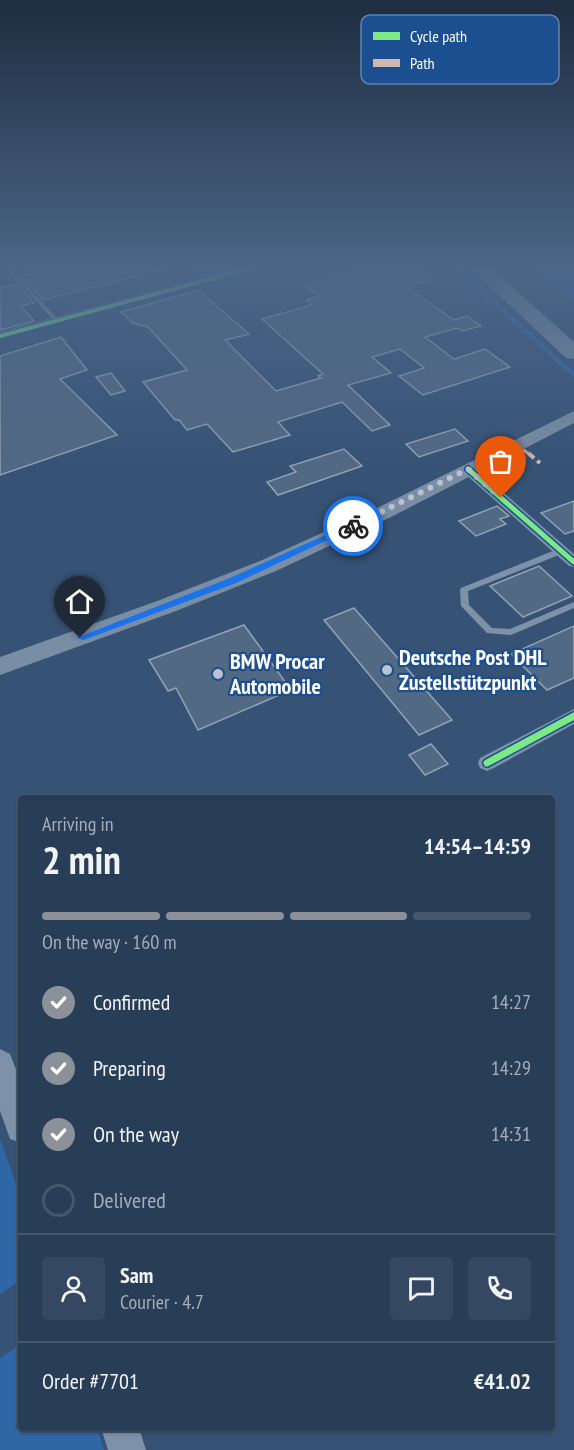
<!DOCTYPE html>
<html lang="en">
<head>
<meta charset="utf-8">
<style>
  :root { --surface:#283e57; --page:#344961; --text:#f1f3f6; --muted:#a5aeba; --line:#44576d; --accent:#8c9099 }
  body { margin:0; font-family:"PT Sans Narrow",sans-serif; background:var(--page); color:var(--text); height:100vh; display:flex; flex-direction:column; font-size:22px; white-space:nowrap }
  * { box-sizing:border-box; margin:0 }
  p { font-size:20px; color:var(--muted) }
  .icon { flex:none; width:33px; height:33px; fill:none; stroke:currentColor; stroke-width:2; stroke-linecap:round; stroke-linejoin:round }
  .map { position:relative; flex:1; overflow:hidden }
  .panel { position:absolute; left:18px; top:795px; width:537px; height:636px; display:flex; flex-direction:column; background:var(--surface); border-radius:6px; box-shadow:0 2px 4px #0004,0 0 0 2px var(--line) }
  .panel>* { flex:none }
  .pin { position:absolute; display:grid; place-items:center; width:51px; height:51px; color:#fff; margin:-62px -26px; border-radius:50% 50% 50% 0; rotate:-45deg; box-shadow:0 0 6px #0007 }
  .pin .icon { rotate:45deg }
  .courier { position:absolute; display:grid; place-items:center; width:60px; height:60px; margin:-30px; border:4px solid #1a73e8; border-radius:50%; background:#fff; color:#222; box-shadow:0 2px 8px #0007 }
  .headline em { font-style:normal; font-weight:700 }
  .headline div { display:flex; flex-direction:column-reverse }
  .headline { display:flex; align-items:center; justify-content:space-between; height:102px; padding:0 24px }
  h1 { font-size:39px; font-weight:700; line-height:45px }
  .bar { display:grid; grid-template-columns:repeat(4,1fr); gap:9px 6px; align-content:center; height:72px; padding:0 24px }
  .bar i { height:8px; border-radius:4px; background:var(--line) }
  .bar .selected { background:var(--accent) }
  .bar p { grid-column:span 4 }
  .line { display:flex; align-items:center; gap:15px; padding:0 24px; border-top:2px solid var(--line) }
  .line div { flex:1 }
  .round { display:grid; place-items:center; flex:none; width:63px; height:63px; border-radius:6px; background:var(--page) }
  ol { padding:0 24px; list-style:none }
  li { display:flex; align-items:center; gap:18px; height:66px }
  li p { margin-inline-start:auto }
  li .icon { padding:6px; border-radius:50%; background:var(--accent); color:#fff; stroke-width:4 }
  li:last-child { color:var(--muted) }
  li i { width:33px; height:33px; border:3px solid var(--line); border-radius:50% }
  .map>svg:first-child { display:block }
</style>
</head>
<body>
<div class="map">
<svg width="574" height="1450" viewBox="0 0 574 1450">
  <rect width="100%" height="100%" fill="#365274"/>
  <g fill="#2f66a5">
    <path d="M187,265h61l-46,13z"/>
    <path d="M448,265h9l117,107v6z"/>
    <path d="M531,265h43v36z"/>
    <path d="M0,1139l21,59v82l-21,14z"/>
    <path d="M21,1344v84h76l7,22h-104v-92z"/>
  </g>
  <g fill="#526984" stroke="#92a2b6" stroke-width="1.5">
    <path d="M22,265h139l1,5 -119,30 -22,-24 9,-2z"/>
    <path d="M355,265h53l23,15 -25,7 48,33 13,-4 14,10 -19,5 -5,-3 -32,9 29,22 31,-10 25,18 -87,28 -24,-19 25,-8 -24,-19 -28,8 19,16 -43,12 42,40 -18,6 -30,-29 -64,20 12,13 -57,17 -26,-28 -20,6 -8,-10h-4l-32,-38 44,-12 -39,-43 -15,-4 -12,-11 77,-22 51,44 -24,6 51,51 45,-13 -3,-2 5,-2 -61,-55 50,-14 -6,-5 13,-4 -15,-11 58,-15z"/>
    <path d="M17,284l17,19 -13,3 13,15 -34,9v-42z"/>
    <path d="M61,337l26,33 -27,9 57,56 -117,40v-119z"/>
    <path d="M111,373l14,18 -14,4 -15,-18z"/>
    <path d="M455,429l13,12 -49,16 -13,-13z"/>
    <path d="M344,449l18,17 -84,29 -11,-13 29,-10 -6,-6z"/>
    <path d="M574,501v30l-9,3 -24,-21z"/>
    <path d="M497,506l12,10 -9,3 6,5 -30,12 -17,-15z"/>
    <path d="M539,566l33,30 -49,21 -33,-31z"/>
    <path d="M354,608l98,112 -33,15 -95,-115z"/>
    <path d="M244,625l47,65 -93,40 -22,-42 -8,3 -19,-31z"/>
    <path d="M574,626v52l-27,12 -36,-36z"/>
    <path d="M431,744l17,20 -23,11 -16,-20z"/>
  </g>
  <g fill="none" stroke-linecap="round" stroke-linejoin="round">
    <g fill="#7d92a8" fill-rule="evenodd">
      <path d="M8,266l51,54v2h-4l-49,-53 -1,-1z"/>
      <path d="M558,549h6l1,2 -1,2 -96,38 1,14 23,23 18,1 64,-27v6l-63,27 -24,-2 -26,-27 -1,-16 1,-2z"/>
    </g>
    <g fill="#7d92a8" fill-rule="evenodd">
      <path d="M249,265h18l-267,74v-7z"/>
      <path d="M468,465l5,1 101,88v13l-5,-1 -106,-94 -2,-3 2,-3z"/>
      <path d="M574,709v15l-80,44 -7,3 -7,-3 -2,-5 2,-5z"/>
    </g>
    <g fill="#7d92a8" fill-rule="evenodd">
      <path d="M0,1049l10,5 11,28v61l-11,-4 -10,-28z"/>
      <path d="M101,1428h38l7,22h-38z"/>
    </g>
    <path fill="#798da4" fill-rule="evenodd" d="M574,411v12l-183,94 -115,54 -100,40 -176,64v-18l160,-57 100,-39 117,-53z"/>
    <path fill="#7e92a7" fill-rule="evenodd" d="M467,265h21l86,77v17l-8,-1z"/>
    <path stroke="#d1b7ad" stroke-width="3" stroke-dasharray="6 3" stroke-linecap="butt" d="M516,444l14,11"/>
    <path stroke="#d1b7ad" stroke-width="4" stroke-dasharray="8 4" stroke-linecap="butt" d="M528,453l12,10"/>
    <g stroke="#1b4f8f" stroke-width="6">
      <path id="cycleway-far2" d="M0,336l262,-71"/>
    </g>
    <g stroke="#1b4f8f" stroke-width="8">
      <path id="cycleway-far1" d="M468,469l106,93"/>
    </g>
    <g stroke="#1b4f8f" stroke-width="10">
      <path id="cycleway" d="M487,763l87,-47"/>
    </g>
    <use href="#cycleway-far2" stroke="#7ce984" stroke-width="4"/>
    <use href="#cycleway-far1" stroke="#7ce984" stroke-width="5"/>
    <use href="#cycleway" stroke="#7ce984" stroke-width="7"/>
  </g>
  <linearGradient id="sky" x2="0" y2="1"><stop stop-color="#1e2d40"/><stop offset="0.57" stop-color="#4c6688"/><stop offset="1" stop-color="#4c6688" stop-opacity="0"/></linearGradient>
  <rect width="574" height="468" fill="url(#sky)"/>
  <path fill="#1a73e8" d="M350,524l7,2 -121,57 -152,57 -8,-2 154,-60z"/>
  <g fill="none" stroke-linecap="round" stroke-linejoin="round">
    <path stroke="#b9c2ce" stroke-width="6" stroke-dasharray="0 10.8" d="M353,526l115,-57 33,29"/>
  </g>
  <g fill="#b9c2ce" stroke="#1b4f8f" stroke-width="2">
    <circle cx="387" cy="670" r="6"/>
    <circle cx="218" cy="674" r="6"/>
  </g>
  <g text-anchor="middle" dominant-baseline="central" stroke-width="4.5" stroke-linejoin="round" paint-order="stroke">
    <g font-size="22" font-weight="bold" fill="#fff" stroke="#1b4f8f" text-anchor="start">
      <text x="399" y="657">Deutsche Post DHL<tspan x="399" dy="25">Zustellstützpunkt</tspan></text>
      <text x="230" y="661">BMW Procar<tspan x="230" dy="25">Automobile</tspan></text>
    </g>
  </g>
  <rect x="361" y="15" width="198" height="69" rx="9" fill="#1b4f8f" stroke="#5f84b1" stroke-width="1.5"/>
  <rect x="373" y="32" width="27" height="8" fill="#7ce984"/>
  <rect x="373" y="59" width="27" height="8" fill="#d1b7ad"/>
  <g font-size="16" fill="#fff">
    <text x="410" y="42">Cycle path</text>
    <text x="410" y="69">Path</text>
  </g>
</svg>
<div class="pin" style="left:501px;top:498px;background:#ea580c"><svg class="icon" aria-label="bag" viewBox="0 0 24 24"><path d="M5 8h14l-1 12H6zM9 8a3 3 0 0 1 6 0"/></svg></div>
<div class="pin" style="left:80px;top:638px;background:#1f2937"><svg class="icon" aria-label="home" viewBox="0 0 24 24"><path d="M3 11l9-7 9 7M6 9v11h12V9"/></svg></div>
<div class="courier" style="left:353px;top:526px"><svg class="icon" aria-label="bike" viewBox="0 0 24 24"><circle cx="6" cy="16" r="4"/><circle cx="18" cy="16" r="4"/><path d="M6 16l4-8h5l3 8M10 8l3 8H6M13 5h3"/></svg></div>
<section class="panel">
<div class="headline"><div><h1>2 min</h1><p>Arriving in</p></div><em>14:54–14:59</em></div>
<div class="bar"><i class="selected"></i><i class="selected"></i><i class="selected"></i><i></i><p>On the way · 160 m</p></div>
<ol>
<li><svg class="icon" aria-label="check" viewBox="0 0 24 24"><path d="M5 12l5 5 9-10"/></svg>Confirmed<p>14:27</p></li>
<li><svg class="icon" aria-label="check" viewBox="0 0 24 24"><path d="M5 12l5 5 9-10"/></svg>Preparing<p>14:29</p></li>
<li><svg class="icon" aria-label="check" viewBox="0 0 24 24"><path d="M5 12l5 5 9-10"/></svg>On the way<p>14:31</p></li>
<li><i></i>Delivered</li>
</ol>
<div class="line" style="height:108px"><a class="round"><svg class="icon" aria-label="person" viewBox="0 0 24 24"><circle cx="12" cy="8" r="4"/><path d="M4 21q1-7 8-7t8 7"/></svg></a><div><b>Sam</b><p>Courier · 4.7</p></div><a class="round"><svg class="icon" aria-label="chat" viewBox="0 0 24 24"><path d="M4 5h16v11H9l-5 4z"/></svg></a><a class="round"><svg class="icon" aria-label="phone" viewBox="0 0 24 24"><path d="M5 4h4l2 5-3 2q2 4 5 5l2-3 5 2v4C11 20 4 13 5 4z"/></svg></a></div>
<div class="line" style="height:78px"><div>Order #7701</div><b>€41.02</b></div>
</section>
</div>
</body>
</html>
